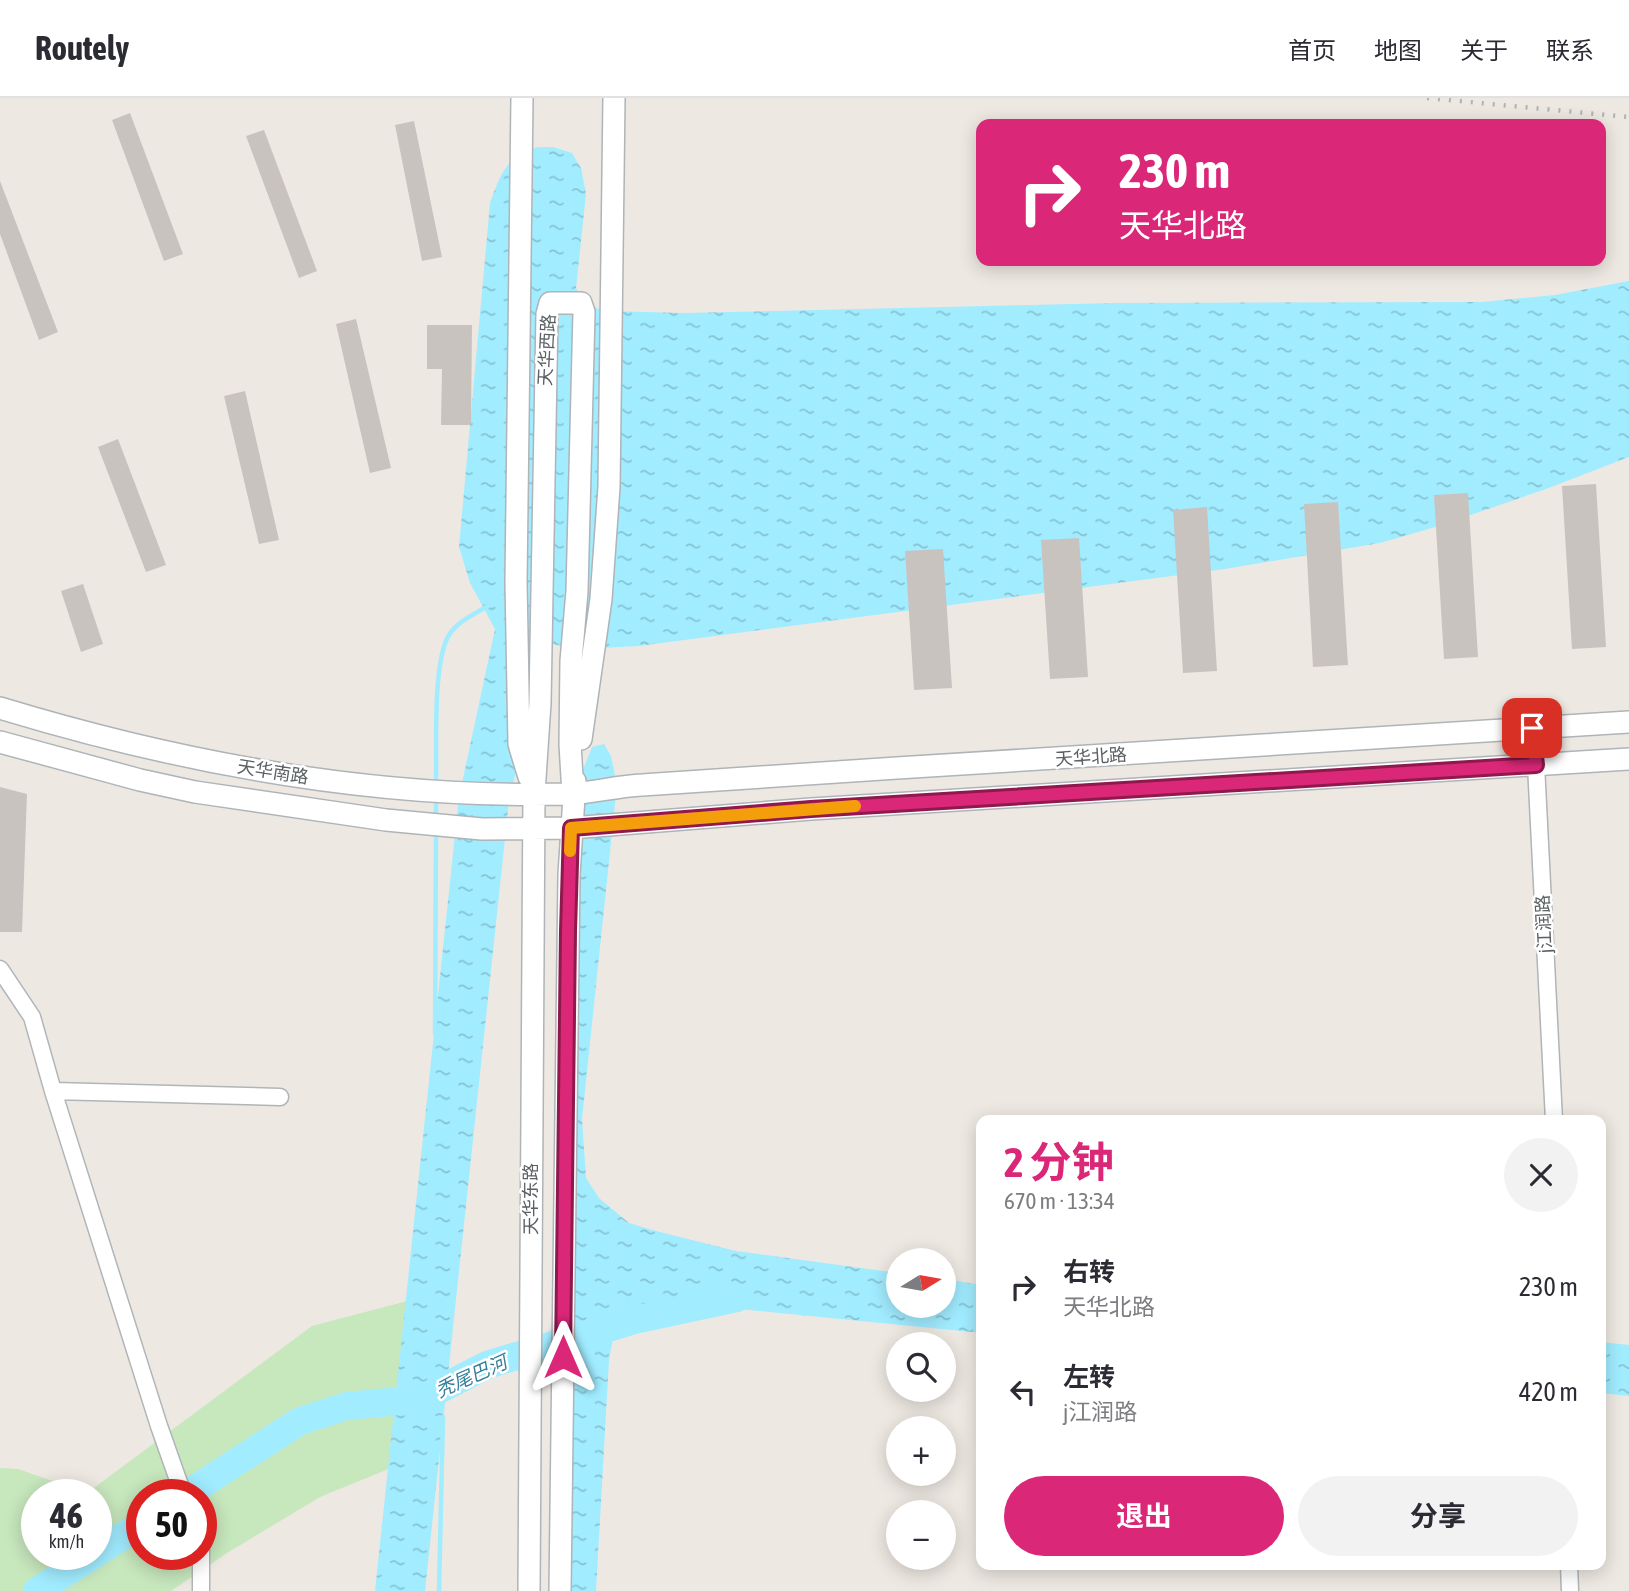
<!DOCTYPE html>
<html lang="zh">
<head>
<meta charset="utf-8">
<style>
	body { margin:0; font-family:"Asap Condensed","Noto Sans SC",sans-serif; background:#f2f2f3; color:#2b2b33; height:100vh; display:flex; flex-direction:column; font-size:26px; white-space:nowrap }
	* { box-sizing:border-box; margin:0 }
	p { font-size:23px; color:#7c7c81 }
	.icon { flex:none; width:38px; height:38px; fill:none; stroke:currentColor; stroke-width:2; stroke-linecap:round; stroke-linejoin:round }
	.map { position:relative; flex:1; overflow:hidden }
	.sheet { position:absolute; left:976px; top:1017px; width:630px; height:455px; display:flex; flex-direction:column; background:#fff; border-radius:14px; box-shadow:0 4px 18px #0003 }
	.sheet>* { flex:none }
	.banner { position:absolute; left:976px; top:21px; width:630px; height:147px; border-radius:14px; box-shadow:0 4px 18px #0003; background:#db2777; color:#fff; overflow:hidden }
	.needle { width:46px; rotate:79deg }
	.tools { position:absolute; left:886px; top:1150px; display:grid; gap:14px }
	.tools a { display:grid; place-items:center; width:70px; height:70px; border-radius:50%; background:#fff; box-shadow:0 4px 18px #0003; font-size:35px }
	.speed { position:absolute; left:21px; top:1381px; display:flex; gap:14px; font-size:35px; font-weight:700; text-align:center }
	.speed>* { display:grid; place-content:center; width:91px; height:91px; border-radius:50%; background:#fff; box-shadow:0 4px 18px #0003; line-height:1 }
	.speed small { font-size:18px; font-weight:400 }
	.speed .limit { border:10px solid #d22; background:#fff; color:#111 }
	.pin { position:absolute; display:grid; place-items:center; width:60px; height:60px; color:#fff; margin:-30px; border-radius:14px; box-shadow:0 4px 10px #0006 }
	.me { position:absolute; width:77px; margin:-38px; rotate:0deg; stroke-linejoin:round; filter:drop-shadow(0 0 5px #0008) }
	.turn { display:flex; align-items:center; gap:24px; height:147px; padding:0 28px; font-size:32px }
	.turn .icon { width:91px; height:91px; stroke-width:2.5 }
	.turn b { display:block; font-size:49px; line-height:60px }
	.round { display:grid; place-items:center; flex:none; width:74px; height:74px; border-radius:37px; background:#f2f2f3 }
	.headline { display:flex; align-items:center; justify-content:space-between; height:119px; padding:0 28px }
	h1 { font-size:42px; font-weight:700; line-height:52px; color:#db2777 }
	.primary-button { display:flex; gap:14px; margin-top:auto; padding:14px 28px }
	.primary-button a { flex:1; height:80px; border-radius:42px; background:#db2777; color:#fff; font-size:28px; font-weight:700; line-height:80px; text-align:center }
	.primary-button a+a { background:#f2f2f3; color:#2b2b33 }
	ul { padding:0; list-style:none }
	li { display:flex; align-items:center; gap:21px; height:105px; padding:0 28px }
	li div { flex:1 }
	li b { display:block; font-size:26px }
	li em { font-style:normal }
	header { display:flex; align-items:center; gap:42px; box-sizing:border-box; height:98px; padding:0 35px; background:#fff; border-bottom:2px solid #e1e1e2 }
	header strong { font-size:33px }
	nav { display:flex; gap:38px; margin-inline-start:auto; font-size:24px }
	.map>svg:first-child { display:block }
	.park { fill:#c7e7bd; fill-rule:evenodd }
	.water { fill:url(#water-ripples) }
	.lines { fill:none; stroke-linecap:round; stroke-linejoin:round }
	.stream { stroke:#a1ecff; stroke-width:4.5 }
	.river { stroke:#a1ecff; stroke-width:28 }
	.building { fill:#c9c3bf }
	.minor-casing { stroke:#b0b5b8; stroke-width:19 }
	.secondary-casing { stroke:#aeb4b8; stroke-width:24 }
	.minor { stroke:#fff; stroke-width:16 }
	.secondary { stroke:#fff; stroke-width:21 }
	.rail { stroke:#b1b2b3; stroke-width:4.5; stroke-dasharray:2 9; stroke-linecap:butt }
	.route-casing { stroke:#8e194d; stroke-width:18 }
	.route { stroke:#db2777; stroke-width:12 }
	.slow { stroke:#f59e0b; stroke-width:12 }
	.labels { text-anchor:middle; stroke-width:5; stroke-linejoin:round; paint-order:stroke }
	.street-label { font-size:18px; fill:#5a6063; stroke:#fff }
	.water-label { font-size:19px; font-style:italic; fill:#337e9a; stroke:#fff }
</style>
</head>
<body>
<header>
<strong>Routely</strong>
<nav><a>首页</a><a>地图</a><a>关于</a><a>联系</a></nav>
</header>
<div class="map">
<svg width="1629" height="1493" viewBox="0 0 1629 1493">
	<defs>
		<pattern id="water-ripples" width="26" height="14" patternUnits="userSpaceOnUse" patternTransform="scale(1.75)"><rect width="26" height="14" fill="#a1ecff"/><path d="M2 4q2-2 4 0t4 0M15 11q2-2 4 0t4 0" fill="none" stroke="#86c3d2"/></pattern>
	</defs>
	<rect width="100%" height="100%" fill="#eee8e2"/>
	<path class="park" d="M415 1201 418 1359 320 1399 227 1455 171 1493H0V1370L18 1371 87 1395 312 1228ZM37 1396H96V1456H37ZM142 1396H201V1456H142Z"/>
	<path class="water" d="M538 49H553L572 55 581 70 586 96 576 190 584 205 604 213 685 215 1118 205 1482 204 1555 197 1629 183V359L1546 391 1439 428 1380 445 1225 471 639 548 579 551 546 545 509 703 425 1493H375L459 699 495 531 470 485 459 449 490 105C500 77 507 57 538 49Z
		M604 646 611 658 617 687 582 1021 586 1080 599 1100 629 1125 652 1132 736 1153 898 1175V1208H943V1181L982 1187V1235L689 1206C668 1206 627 1204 617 1228 613 1238 611 1251 609 1262L596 1493H555L564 1330 554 1017 581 677 592 649Z
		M1601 1244 1629 1247V1298L1601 1295Z"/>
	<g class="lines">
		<path class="stream" d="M436 688C437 652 432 565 449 537 457 524 474 516 488 508
			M436 719V700
			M435 936 436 731
			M439 1493 443 1319"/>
		<path class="river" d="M187 1396 300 1323 347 1308 421 1301 487 1267 634 1222 737 1200
			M96 1455 142 1426
			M37 1493 95 1456"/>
	</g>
	<path class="building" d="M130 15 183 156 164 163 112 22Z
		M414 23 442 159 422 163 395 27Z
		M264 32 317 173 299 180 246 38Z
		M0 83 58 234 39 242 0 136Z
		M356 221 391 370 370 375 336 226Z
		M427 227H472L471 327H441L442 271H427Z
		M245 293 279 442 259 446 224 298Z
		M118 341 166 467 146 474 98 349Z
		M1596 386 1606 549 1572 551 1562 388Z
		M1468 395 1478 559 1444 561 1434 397Z
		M1338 404 1348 567 1313 569 1304 406Z
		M1207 409 1217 573 1183 575 1173 412Z
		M1079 440 1088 579 1050 581 1041 442Z
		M943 451 952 590 914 592 905 453Z
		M83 486 103 546 81 554 61 493Z
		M0 689 27 696 22 834H0Z"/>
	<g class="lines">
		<defs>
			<path id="minor" d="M1532 630 1536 667 1554 1022
				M0 871 32 919 53 993 159 1328 183 1396
				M53 993 280 999
				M1569 1466 1570 1493
				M201 1493V1448"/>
			<path id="secondary" d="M522 0 516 484 519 646 529 679
				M0 610C181 665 378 701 568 696 593 695 617 688 642 687 727 681 812 675 897 670 1141 656 1385 638 1629 624
				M581 641 601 501 609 389 614 0
				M0 644 140 682 195 694 386 722 482 731 571 730 811 711 1629 661
				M529 1493 534 695 540 605 547 216 550 205H581L584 214 577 493 571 563 570 646 573 696
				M560 1493 569 777 575 683"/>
		</defs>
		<use href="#minor" class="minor-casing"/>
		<use href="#secondary" class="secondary-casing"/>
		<use href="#minor" class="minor"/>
		<use href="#secondary" class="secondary"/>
		<path class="rail" d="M1427 0 1629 19"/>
	</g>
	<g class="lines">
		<defs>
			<path id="route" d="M563 1259 568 833 571 730 811 711 1536 667 1532 630"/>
		</defs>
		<use href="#route" class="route-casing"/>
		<use href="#route" class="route"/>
		<path class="slow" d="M570 753 571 730 855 708"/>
	</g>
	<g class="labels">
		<g class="street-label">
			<text transform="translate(547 252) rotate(-87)" y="6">天华西路</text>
			<text transform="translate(1091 659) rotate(-4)" y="6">天华北路</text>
			<text transform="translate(273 674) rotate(9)" y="6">天华南路</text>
			<text transform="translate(1544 826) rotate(-93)" y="6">j江润路</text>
			<text transform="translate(531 1101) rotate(-90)" y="6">天华东路</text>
		</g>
		<g class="water-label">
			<text transform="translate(471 1278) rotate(-24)" y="7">秃尾巴河</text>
		</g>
	</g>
</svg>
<div class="tools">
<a><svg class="needle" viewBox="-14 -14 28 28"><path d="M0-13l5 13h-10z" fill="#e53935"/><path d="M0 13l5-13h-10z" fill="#7c7c81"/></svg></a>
<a><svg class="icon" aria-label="search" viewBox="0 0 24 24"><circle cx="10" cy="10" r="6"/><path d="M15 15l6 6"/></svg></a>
<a>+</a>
<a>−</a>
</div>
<div class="speed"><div>46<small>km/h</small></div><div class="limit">50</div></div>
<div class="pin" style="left:1532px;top:630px;background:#d93025"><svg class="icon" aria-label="arrive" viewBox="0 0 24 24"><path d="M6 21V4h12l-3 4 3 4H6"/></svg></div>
<svg class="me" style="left:563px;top:1259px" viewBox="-20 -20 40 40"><path d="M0-17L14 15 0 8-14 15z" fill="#db2777" stroke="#fff" stroke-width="4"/></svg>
<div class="banner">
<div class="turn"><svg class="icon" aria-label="right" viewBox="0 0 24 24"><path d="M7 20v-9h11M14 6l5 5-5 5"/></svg><div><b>230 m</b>天华北路</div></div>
</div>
<section class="sheet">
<div class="headline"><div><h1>2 分钟</h1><p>670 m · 13:34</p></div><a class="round"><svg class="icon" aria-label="close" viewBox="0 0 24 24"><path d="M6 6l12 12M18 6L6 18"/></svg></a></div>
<ul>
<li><svg class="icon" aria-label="right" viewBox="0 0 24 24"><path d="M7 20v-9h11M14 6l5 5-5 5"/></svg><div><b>右转</b><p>天华北路</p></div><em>230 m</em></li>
<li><svg class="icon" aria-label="left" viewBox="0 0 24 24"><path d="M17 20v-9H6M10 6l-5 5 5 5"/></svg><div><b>左转</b><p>j江润路</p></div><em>420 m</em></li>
</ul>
<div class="primary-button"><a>退出</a><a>分享</a></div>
</section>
</div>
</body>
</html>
